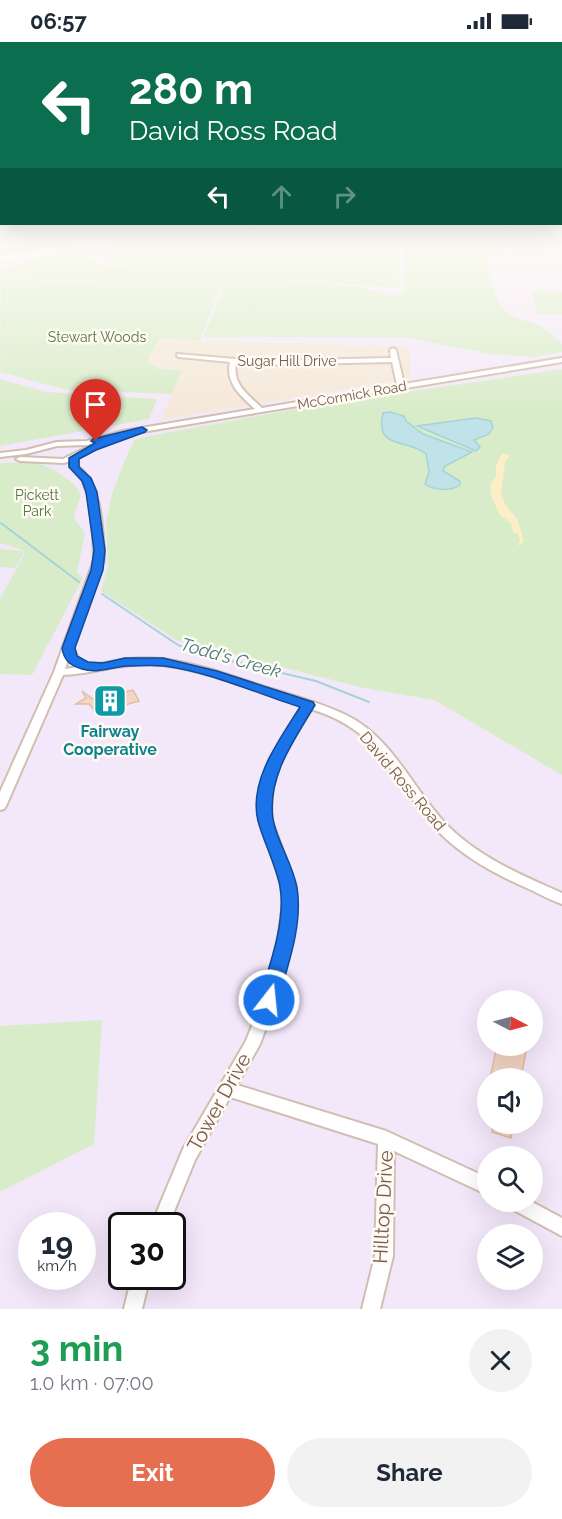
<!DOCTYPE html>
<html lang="en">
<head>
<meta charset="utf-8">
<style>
	body { margin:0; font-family:Raleway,sans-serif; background:#f2f2f3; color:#1f2937; height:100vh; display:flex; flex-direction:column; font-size:22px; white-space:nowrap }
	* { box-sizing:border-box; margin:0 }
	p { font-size:20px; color:#747a83 }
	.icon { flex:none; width:33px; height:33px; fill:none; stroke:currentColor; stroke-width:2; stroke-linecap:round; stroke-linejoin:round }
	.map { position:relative; height:1267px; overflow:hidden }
	.panel { display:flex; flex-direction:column; background:#fff; flex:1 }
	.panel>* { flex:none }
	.guide { position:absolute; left:0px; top:0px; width:562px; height:183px; box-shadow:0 6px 24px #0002; background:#0b6e4f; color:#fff; overflow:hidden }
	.needle { width:39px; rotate:96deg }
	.controls { position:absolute; left:477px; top:948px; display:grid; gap:12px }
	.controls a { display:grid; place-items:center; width:66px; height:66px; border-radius:50%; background:#fff; box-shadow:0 6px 24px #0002; font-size:30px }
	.speed { position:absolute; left:18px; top:1170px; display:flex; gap:12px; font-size:30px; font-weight:700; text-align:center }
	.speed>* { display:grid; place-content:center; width:78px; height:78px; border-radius:50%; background:#fff; box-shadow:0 6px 24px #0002; line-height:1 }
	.speed small { font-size:15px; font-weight:400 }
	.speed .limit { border:3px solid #111; border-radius:9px; background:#fff; color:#111 }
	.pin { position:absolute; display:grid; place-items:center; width:51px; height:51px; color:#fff; margin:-62px -26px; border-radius:50% 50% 50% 0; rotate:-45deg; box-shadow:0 0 6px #0007 }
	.pin .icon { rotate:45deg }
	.me { position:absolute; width:66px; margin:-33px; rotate:16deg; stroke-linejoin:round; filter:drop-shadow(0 0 4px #0008) }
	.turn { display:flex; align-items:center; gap:21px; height:126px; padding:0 30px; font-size:27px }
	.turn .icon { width:78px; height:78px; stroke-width:2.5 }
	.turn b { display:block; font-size:42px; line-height:51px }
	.lanes { display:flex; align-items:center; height:57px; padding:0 30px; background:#0003; justify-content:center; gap:30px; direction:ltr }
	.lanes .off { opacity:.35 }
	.round { display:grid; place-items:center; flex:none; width:63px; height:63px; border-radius:32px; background:#f2f2f3 }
	.headline { display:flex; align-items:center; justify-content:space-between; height:102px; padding:0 30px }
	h1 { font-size:36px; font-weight:700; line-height:45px; color:#1e9e55 }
	.cta { display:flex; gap:12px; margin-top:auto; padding:12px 30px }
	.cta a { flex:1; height:69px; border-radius:36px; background:#e76f51; color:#fff; font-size:24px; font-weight:700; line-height:69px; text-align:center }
	.cta a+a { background:#f2f2f3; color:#1f2937 }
	.status { display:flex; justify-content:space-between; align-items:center; height:42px; padding:0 30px; background:#fff; direction:ltr }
	.status svg { height:16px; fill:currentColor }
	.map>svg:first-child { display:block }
	.residential { fill:#f5e8da }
	.education { fill:#f3e8fa; fill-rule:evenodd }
	.green { fill:#d8ecc9 }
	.sand { fill:#fcefc7 }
	.water { fill:#bfe3e8; stroke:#a5d3da; stroke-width:1.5 }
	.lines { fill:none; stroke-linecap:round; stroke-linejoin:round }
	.stream { stroke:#a5d3da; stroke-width:2 }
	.building { fill:#f3d5c3; stroke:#e6bba3; stroke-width:1.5 }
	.minor-casing { stroke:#d1beb0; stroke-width:4 }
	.major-casing { stroke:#dad1cd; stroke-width:2 }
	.minor { fill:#fff; fill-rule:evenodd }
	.major { fill:#fbd9a5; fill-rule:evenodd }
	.route { fill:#1a73e8; stroke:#114b97; stroke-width:1.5 }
	.labels { text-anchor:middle; stroke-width:5; stroke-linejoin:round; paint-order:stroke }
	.far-park-label { font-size:14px; fill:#537a41; stroke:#fffaf3 }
	.far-street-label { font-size:14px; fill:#7a5c4d; stroke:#fffaf3 }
	.culture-label { font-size:16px; font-weight:bold; fill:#0d838f; stroke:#fffaf3 }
	.street-label { font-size:16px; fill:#7a5c4d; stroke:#fffaf3 }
	.water-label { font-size:18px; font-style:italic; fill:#437c86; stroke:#fffaf3 }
	.near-street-label { font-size:20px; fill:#7a5c4d; stroke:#fffaf3 }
</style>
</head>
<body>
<div class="status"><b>06:57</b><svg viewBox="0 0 49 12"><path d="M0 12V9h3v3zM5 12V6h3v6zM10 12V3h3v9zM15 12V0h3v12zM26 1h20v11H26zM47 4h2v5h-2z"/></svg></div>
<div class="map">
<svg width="562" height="1267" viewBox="0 0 562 1267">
	<rect width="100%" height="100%" fill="#fdf6ec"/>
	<path class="residential" d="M159 297 411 304 410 337 161 378 182 328 160 327 147 319Z"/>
	<path class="education" d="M155 195H562V1267H0V218ZM159 297 410 304V337L161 378 182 328 160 327 147 320ZM488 958H532V1004H488ZM488 1036H532V1082H488ZM488 1114H532V1160H488ZM32 1184H82V1234H32ZM122 1184H172V1234H122ZM488 1192H532V1238H488Z"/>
	<path class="green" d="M185 195H400L399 243 396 245 269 237 361 245 391 254 403 252 405 195H484C485 216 491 260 510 272 518 278 528 279 536 282 546 286 554 295 562 302V310L535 315 490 312 405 295H206L204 293 223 248 220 246 200 298 159 297 147 319 160 327 182 328 172 352 67 348 0 330 1 237 196 245 3 236 0 235V228L51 213 66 212H78L105 223 158 226 107 222 117 203Z
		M532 249 562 250V273L537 272Z
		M562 327V733L434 658 364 646 176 598 101 549 108 524 106 479 113 449 127 413 134 399 139 396 306 365Z
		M0 337 47 350 157 357 149 377 0 404Z
		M34 420C47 423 78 439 80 453 81 460 74 468 74 476L85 491 77 531 83 536 32 633 0 632V557L26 509 0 501V421Z
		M0 507 25 509 15 526 0 525Z
		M102 978 94 1102 0 1150V984Z"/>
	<path class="sand" d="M502 411 510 413 505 420 501 452 506 464 517 477 524 498 521 503H518L520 499 518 492 513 490 511 481 500 473 491 454 490 443 496 435V423Z"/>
	<path class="water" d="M390 370 404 374 406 379 423 392 472 410 445 424 443 429 460 439V443C451 449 434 449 425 442L429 430 426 412C409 396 374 409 383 371Z
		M476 376 491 379 493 385 489 392 474 398 480 405 476 409 417 384Z"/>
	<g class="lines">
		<path class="stream" d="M1 481 79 540
			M102 552 178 603 214 615 316 639 369 660"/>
	</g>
	<path class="building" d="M133 648 139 659 97 671 89 662H76L86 656 82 649 93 657Z
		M497 1004H527L521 1036H490Z
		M493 1082H517L515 1091 512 1090 511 1096 492 1090Z"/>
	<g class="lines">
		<defs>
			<path id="minor" d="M393 306 396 308 404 342 562 316V320L124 393 87 403 57 404 26 412 0 415V411L26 408 57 400 87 399 123 389 255 367C241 354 225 341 230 320L179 315 177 314V312L258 319 391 316 390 308ZM392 320 397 343 262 366C248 353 232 342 236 321L258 323Z
				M96 401 103 403 78 416V424C102 445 102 481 104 511V518L73 605 79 618C94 626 111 619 127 617 139 616 151 616 163 617 200 622 234 635 268 646 294 654 321 661 346 673 392 695 412 746 446 782 478 815 521 833 562 851V862C550 858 540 852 529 847 495 832 463 815 437 788 408 757 390 715 356 689 343 679 327 672 311 667L281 718 272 748 271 777 296 844 297 859 292 900 276 958 260 1002 237 1043 386 1089 488 1136V1153L394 1109 393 1214 380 1267H362L375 1214 378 1102 230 1055 195 1118 168 1184H151L183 1107 246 999 262 958 278 900 283 859 282 844 259 777 260 748 269 718 302 664C253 649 202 625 150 622 121 621 92 632 63 633L6 764 4 767 0 768V750L54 630 94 518 93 490 88 454 82 437 70 425V419L64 421 20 419 16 417 20 415 63 417ZM68 618 79 625 65 627Z
				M508 1160H532L562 1176V1194L510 1166Z
				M132 1234H150L142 1267H124Z"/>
			<path id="major" d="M89 195H105L0 213V209Z"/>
		</defs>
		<use href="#minor" class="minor-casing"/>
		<use href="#major" class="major-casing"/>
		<use href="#minor" class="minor"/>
		<use href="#major" class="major"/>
	</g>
	<linearGradient id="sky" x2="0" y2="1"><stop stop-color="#97c7e8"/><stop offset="0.52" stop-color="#fefbf6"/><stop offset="1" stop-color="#fefbf6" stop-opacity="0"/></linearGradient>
	<rect width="562" height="372" fill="url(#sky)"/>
	<path class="route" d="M142 385 147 388 145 390 96 408 79 417V425L91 436 97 450 105 508 103 528 75 606 77 614 88 620 103 621 125 616H163L217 629 313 660 315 663C295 697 267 734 273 777 277 800 293 822 297 846 303 882 288 923 278 958L275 964 269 966 262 964 259 958C269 925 286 880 280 845 276 823 264 801 258 779 248 739 280 697 300 665 256 651 210 630 164 624 152 623 139 624 127 624 112 625 97 632 82 627 69 623 64 618 62 606L91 528 94 508 86 450 82 439 69 425V416L95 401 91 399 93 397Z"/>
	<defs>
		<symbol id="building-square" viewBox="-11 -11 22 22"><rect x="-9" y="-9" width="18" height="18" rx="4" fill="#0f9aa8" stroke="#fffaf3"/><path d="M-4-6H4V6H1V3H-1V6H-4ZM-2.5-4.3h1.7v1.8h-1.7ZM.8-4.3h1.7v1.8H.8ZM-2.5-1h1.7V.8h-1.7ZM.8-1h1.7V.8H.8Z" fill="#fff"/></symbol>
	</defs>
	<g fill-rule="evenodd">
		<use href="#building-square" x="91" y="640" width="38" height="38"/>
	</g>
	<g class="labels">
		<g class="far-park-label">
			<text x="97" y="300">Stewart Woods</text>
			<text x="37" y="458">Pickett<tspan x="37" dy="16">Park</tspan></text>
		</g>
		<g class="far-street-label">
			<text x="287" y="324">Sugar Hill Drive</text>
			<text transform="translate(352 353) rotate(-10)" y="5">McCormick Road</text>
		</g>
		<g class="culture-label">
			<text x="110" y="695">Fairway<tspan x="110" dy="18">Cooperative</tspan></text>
		</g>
		<g class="street-label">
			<text transform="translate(403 739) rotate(50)" y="6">David Ross Road</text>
		</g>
		<g class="water-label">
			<text transform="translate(231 616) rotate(16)" y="6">Todd's Creek</text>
		</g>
		<g class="near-street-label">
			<text transform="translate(219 1060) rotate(-61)" y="7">Tower Drive</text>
			<text transform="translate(383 1165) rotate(-87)" y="7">Hilltop Drive</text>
		</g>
	</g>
</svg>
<div class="controls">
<a><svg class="needle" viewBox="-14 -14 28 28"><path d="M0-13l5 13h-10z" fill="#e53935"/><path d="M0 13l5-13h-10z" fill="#747a83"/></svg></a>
<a><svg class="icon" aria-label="sound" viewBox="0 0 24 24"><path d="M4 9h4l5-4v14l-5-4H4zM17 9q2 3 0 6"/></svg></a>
<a><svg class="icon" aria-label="search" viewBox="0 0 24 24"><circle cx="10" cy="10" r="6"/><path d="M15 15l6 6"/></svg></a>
<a><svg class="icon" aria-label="layers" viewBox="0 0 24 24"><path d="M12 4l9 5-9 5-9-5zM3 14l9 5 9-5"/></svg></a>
</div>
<div class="speed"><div>19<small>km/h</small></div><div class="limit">30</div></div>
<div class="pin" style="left:96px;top:399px;background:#d93025"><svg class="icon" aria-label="arrive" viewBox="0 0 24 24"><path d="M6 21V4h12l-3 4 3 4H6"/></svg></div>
<svg class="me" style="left:269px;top:958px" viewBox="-20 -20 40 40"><circle r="17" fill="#1a73e8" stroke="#fff" stroke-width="3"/><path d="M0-11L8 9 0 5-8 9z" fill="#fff"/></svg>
<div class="guide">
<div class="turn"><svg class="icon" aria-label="left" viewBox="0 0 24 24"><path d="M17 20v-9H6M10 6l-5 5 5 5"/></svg><div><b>280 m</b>David Ross Road</div></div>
<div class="lanes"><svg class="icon" aria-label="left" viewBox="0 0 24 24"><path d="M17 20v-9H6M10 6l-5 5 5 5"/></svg><svg class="icon off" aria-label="ahead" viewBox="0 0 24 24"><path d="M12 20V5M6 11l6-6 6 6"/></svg><svg class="icon off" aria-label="right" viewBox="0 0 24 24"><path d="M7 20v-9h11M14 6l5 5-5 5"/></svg></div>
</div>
</div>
<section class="panel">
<div class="headline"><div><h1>3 min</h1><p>1.0 km · 07:00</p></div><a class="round"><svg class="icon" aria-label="close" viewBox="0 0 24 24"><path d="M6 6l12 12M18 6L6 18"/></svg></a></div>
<div class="cta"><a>Exit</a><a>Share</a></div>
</section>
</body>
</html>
